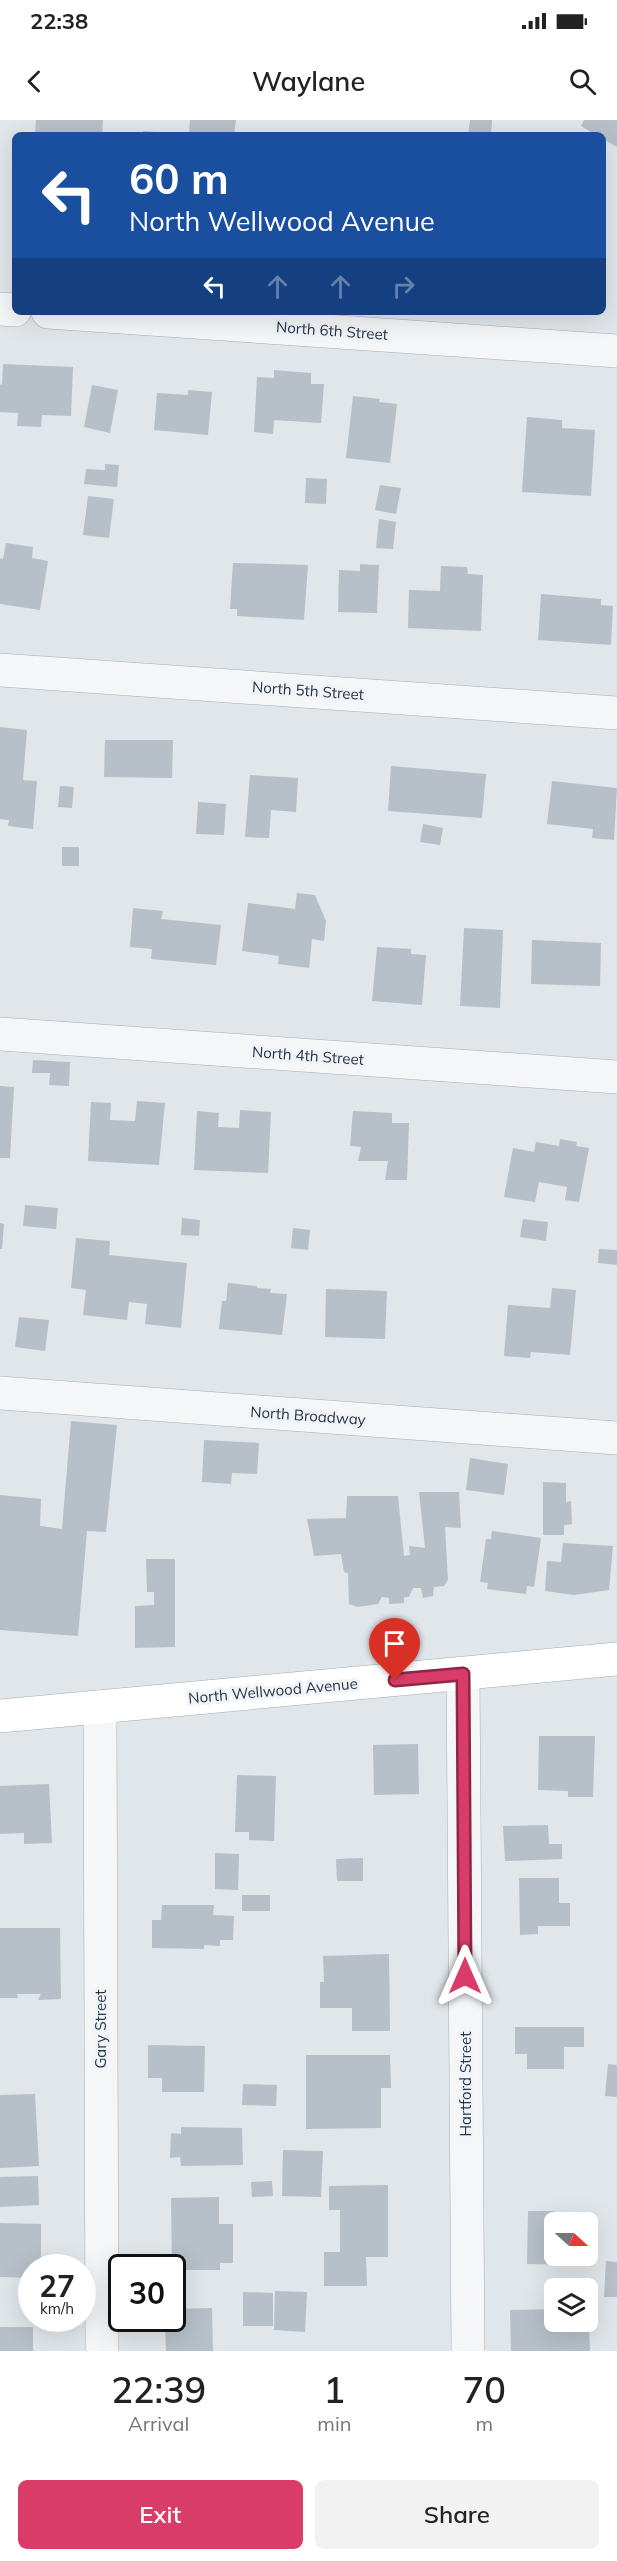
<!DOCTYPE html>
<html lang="en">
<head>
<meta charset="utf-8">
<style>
	body { margin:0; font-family:Mulish,sans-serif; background:#f2f2f2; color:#222; height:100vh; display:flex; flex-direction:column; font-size:22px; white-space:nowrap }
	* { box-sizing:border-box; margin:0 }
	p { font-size:20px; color:#767676 }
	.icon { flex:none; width:33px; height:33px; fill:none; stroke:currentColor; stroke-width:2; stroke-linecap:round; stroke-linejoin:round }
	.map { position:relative; height:2231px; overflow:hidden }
	.side { display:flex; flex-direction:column; background:#fff; flex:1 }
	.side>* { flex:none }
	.guide { position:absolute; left:12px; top:12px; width:594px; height:183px; border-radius:9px; box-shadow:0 6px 24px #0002; background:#1a4fa0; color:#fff; overflow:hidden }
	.needle { width:39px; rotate:111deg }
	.tools { position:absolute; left:544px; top:2092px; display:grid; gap:12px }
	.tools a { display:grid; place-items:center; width:54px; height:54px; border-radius:9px; background:#fff; box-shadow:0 6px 24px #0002; font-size:30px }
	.speed { position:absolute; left:18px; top:2134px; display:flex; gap:12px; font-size:30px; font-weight:700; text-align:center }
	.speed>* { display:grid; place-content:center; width:78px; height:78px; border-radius:50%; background:#fff; box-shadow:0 6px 24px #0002; line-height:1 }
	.speed small { font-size:15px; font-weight:400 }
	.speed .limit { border:3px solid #111; border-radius:9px; background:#fff; color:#111 }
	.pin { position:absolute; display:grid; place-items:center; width:51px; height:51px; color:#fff; margin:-62px -26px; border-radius:50% 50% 50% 0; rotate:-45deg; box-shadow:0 0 6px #0007 }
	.pin .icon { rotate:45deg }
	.me { position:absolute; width:66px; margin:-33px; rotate:0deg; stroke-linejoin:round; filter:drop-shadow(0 0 4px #0008) }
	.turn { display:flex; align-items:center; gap:21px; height:126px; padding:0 18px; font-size:27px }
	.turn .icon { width:78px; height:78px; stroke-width:2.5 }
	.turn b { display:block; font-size:42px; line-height:51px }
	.lanes { display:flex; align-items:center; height:57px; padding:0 18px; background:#0003; justify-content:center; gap:30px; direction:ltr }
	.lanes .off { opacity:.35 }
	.eta { display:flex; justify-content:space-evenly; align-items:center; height:102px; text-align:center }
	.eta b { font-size:36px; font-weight:600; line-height:42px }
	.action { display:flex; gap:12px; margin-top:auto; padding:12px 18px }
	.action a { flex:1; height:69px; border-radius:9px; background:#d93c68; color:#fff; font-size:24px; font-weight:600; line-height:69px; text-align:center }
	.action a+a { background:#f2f2f2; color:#222 }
	.status { display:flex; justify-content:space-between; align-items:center; height:42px; padding:0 30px; background:#fff; direction:ltr }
	.status svg { height:16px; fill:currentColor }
	header { display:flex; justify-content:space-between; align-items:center; height:78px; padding:0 18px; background:#fff; font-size:27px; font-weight:600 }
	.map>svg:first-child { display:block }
	.building { fill:#b7bfc8 }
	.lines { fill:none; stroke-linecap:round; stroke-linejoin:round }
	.minor-casing { stroke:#a5adb5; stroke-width:34 }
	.major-casing { stroke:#9facb7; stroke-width:34 }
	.minor { stroke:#f4f6f8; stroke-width:33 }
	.major { stroke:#fff; stroke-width:33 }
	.route-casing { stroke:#8d2744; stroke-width:15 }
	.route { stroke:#d93c68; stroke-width:10 }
	.labels { text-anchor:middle; stroke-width:6; stroke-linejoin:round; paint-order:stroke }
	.street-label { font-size:15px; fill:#273543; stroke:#f0f4f8 }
</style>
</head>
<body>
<div class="status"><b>22:38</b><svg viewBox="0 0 49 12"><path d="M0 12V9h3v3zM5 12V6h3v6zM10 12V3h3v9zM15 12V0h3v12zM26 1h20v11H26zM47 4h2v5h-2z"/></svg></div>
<header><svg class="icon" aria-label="back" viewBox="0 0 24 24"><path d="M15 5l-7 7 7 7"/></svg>Waylane<svg class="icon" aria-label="search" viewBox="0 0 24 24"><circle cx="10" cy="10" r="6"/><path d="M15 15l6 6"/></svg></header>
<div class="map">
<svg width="617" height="2231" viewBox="0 0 617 2231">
	<rect width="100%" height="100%" fill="#e0e6ea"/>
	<path class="building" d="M36 0H103L102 15H35Z
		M190 0H236L234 15H189Z
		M470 0H492L491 15H468Z
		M584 0H617V27L603 19V15H596L581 6Z
		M143 11 167 13V15H143Z
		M3 244 73 247 71 296 42 295 41 307 17 306 18 293 0 292V264L2 265Z
		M274 250 311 253V264H324L321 303 274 300 273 314 254 312 257 257 274 258Z
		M92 265 118 270 110 313 84 307Z
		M188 270 212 272 208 315 154 310 157 273 188 275Z
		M353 276 380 279 379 282 397 284 390 343 346 338Z
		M527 297 562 300V308L595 310 591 376 522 372Z
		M105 344 119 345 117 367 84 364 86 349 105 350Z
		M306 358 327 359 326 384 305 383Z
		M380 365 401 368 396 394 375 390Z
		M88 376 114 379 109 418 83 415Z
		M379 399 396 402 393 429 376 428Z
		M6 423 33 427 32 438 48 441 40 490 0 484V438L3 439Z
		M233 443 308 445 304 500 237 496V489H230Z
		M360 444 379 445 377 493 338 492 339 450 360 451Z
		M441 446 467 447 468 454 483 455 481 511 408 508 409 470 440 471Z
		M541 474 601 479V485L613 486 611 525 538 520Z
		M0 607 27 610 23 660 37 661 33 709 8 706 9 700 0 699Z
		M105 620H173L172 658 104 657Z
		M391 646 486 654 482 698 388 691Z
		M250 655 298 658 296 692 271 690 269 718 245 717Z
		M552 661 617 668 614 720 592 718 593 709 547 704Z
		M60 666 74 667 72 688 58 687Z
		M198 682 226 684 224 715 196 714Z
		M423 704 443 708 440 725 420 722Z
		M62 727H79V746H62Z
		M297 773 315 775 326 801 324 821 312 819 309 848 278 844 279 836 242 831 248 783 295 789Z
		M133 788 163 791 161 799 221 805 216 845 151 839 152 829 130 827Z
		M464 808 503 810 500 888 460 886Z
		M532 820 601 823 600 866 531 864Z
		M377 827 411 829V834L426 835 422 885 372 881Z
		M33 940 70 942 69 966 49 965 50 953H32Z
		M0 966 14 967 10 1038H0Z
		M137 981 165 983 159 1045 88 1041 91 982 111 983 110 1000 135 1001Z
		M240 990 271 992 268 1053 194 1050 197 991 219 993 218 1007 239 1008Z
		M353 991 392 993V1003H409L407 1060H385L388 1041H358L361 1027 350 1026Z
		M560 1019 577 1022 576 1026 589 1028 579 1082 565 1080 567 1067 539 1062 535 1082 504 1077 513 1028 534 1032 536 1022 559 1026Z
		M25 1085 58 1088 56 1109 23 1106Z
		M182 1098 200 1100 199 1116 181 1115Z
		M523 1099 548 1102 546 1121 520 1117Z
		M0 1103 4 1104 2 1129H0Z
		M293 1108 310 1110 308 1130 291 1128Z
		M76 1118 110 1121 109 1135 187 1143 181 1208 145 1204 147 1184 129 1182 127 1200 83 1195 86 1170 71 1168Z
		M599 1129 617 1130V1145L598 1143Z
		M228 1163 257 1166V1168L271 1169 270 1173 287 1174 282 1215 219 1209 222 1181H226Z
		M552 1168 576 1170 570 1235 531 1232 530 1238 504 1236 508 1185 550 1188Z
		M326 1169 387 1171 385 1219 325 1217Z
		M19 1197 49 1200 45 1231 15 1227Z
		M71 1301 117 1305 106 1412 87 1411 78 1516 0 1510V1375L41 1379 40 1406 62 1409Z
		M204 1320 259 1323 257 1354 232 1353 231 1364 202 1362Z
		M470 1338 508 1344 504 1375 466 1370Z
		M543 1362 566 1363V1382L571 1381 572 1404 564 1405V1415H543Z
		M419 1372H459L461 1408 445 1407 448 1460 444 1466 434 1467 433 1476 423 1478 421 1468H413L409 1477H404V1483L389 1484V1478L382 1477 378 1484 358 1487 349 1484 348 1453 344 1452 341 1434 314 1436 307 1399 346 1398 347 1376H398L404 1436 410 1435 409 1426 425 1428Z
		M492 1411 541 1418 534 1467 527 1466 526 1474 487 1469 488 1463 480 1462 486 1419H491Z
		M563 1423 613 1426 609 1470 574 1475 545 1471 547 1441 561 1442Z
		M146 1439H175V1527L135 1528V1486L154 1485V1472H147Z
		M539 1616H595L593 1677H568V1671L538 1670Z
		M418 1624 419 1674 374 1675 373 1625Z
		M237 1655 276 1656 274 1721 249 1720V1712H235Z
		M49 1664 52 1723 24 1724V1713L0 1714V1666Z
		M548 1705 549 1724H562V1739L505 1741 503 1706Z
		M215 1733 239 1734 238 1770 215 1769Z
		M363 1738V1761H337L336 1739Z
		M519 1758H559V1783H570V1806H538V1814L520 1815Z
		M242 1775H270V1791H242Z
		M162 1785H214L213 1795 234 1796 233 1820H220V1826L204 1825V1829L152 1828V1800H161Z
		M0 1808H60L61 1879 38 1880 41 1874H17L18 1878H0Z
		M389 1834 390 1911H352V1888H320V1862H324L323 1836Z
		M515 1907H584V1927H564V1949H527V1934H515Z
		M148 1925 205 1926 204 1972H162V1958H148Z
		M306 1935H390L391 1968H381V2008L306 2009Z
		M608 1944 617 1945V1977L605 1976Z
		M243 1964 277 1965 276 1986 242 1985Z
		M35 1974 39 2046 0 2048V1975Z
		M181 2007 242 2008 243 2045 181 2046 180 2037 170 2038 171 2013 181 2014Z
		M283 2030 323 2031 321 2077 282 2076Z
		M38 2056 39 2085 0 2087V2057Z
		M272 2061 273 2076 252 2077 251 2062Z
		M388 2065V2137H366L367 2166H324V2132H340V2090H329V2066Z
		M219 2077V2104H233V2143H220V2150H172L171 2078Z
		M528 2091H554V2100L583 2101V2103H555V2136H588L587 2145 527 2144Z
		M0 2103 41 2104V2148H32V2158L0 2157Z
		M606 2141 617 2142V2177H604Z
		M275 2171 307 2172 305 2212 274 2210Z
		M243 2172 273 2173V2206H243Z
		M212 2188 213 2231H166L165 2199H172V2189Z
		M555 2189V2202H577V2207H589L590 2231H511L510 2190Z
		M0 2207H33V2231H0Z"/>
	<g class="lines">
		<defs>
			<path id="minor" d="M0 189 15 190
				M48 192 617 231
				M0 550 617 593
				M0 914 617 957
				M0 1273 617 1318
				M463 1554 468 2231
				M100 1587 102 2231"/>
			<path id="major" d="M0 1596 617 1539"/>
		</defs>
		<use href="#minor" class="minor-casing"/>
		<use href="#major" class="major-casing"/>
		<use href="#minor" class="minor"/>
		<use href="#major" class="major"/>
	</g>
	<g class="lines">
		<defs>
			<path id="route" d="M395 1560 463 1554 465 1856"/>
		</defs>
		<use href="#route" class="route-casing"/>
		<use href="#route" class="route"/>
	</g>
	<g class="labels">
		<g class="street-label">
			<text transform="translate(332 211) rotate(4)" y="5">North 6th Street</text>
			<text transform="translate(308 571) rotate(4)" y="5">North 5th Street</text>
			<text transform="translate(308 936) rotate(4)" y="5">North 4th Street</text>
			<text transform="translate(308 1296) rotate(4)" y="5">North Broadway</text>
			<text transform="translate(273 1571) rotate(-5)" y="5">North Wellwood Avenue</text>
			<text transform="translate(101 1909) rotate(-90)" y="5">Gary Street</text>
			<text transform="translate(466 1964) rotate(-90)" y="5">Hartford Street</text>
		</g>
	</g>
</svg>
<div class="tools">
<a><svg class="needle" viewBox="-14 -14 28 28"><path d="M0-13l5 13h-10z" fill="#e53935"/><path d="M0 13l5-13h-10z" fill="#767676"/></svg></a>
<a><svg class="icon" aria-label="layers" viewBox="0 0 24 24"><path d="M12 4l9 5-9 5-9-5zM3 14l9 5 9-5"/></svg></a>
</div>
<div class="speed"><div>27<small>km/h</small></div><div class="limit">30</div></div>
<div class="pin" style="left:395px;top:1560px;background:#d93025"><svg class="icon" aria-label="arrive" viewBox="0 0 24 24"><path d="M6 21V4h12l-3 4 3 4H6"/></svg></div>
<svg class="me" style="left:465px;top:1856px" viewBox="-20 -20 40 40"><path d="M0-17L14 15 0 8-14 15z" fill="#d93c68" stroke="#fff" stroke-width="4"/></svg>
<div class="guide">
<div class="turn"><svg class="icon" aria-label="left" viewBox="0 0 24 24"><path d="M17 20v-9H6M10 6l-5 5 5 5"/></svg><div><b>60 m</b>North Wellwood Avenue</div></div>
<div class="lanes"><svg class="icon" aria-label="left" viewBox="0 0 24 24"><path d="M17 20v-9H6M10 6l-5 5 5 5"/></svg><svg class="icon off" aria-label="ahead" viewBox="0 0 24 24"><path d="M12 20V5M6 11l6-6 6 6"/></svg><svg class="icon off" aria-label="ahead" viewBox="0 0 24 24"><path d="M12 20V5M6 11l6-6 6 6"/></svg><svg class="icon off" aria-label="right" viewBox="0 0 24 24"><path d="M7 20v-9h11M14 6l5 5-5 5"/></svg></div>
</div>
</div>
<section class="side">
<div class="eta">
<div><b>22:39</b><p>Arrival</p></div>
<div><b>1</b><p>min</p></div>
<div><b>70</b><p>m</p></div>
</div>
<div class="action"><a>Exit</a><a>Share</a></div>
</section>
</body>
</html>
